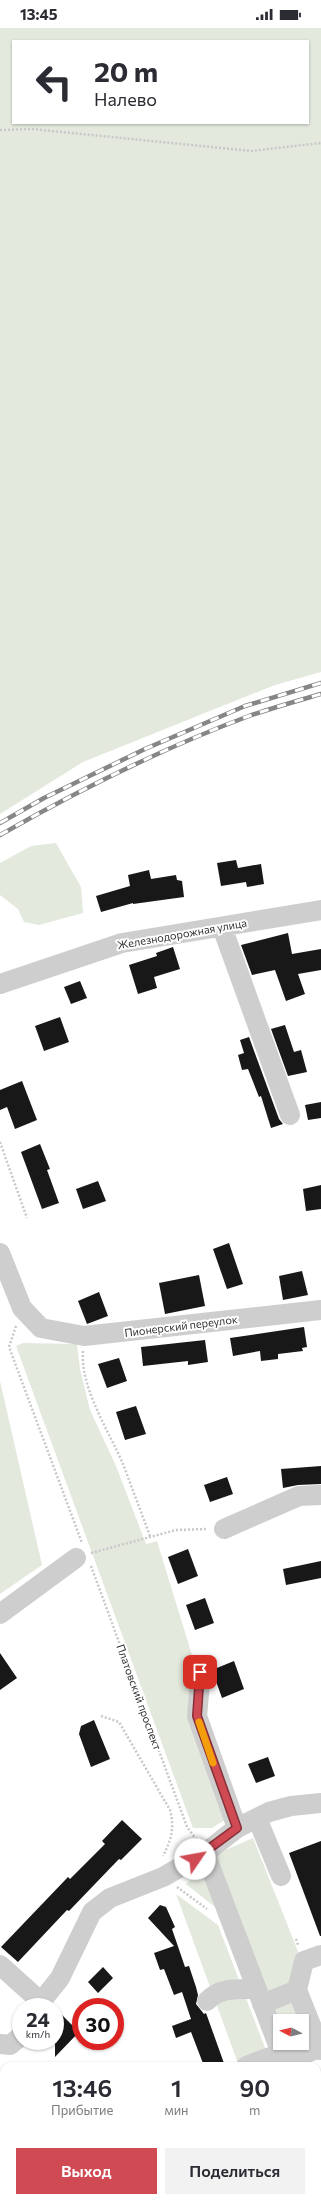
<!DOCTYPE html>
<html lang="ru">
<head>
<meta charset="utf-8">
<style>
	body { margin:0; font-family:Commissioner,sans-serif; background:#f2f2f3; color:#2b2b33; height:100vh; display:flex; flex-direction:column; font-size:15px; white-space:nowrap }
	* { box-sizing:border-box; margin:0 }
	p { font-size:13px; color:#7c7c81 }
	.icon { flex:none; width:22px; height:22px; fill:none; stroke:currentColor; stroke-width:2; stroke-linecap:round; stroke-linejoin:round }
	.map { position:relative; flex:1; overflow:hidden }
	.panel { position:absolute; left:0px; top:2034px; width:321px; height:140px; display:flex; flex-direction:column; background:#fff; border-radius:12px 12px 0 0; box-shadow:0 1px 3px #0004 }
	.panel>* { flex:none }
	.hud { position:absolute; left:12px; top:12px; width:297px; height:84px; border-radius:0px; box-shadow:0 1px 3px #0004; background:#fff; color:#2b2b33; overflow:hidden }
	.needle { width:26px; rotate:277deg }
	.tools { position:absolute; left:273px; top:1986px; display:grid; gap:8px }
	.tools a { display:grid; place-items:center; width:36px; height:36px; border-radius:0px; background:#fff; box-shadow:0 1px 3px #0004; font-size:20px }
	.speed { position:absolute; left:12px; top:1970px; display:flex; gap:8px; font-size:20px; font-weight:700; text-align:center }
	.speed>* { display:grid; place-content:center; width:52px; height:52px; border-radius:50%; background:#fff; box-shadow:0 1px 3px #0004; line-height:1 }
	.speed small { font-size:10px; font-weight:400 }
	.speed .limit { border:6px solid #d22; background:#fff; color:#111 }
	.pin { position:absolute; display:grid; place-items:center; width:34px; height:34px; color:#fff; margin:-17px; border-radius:8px; box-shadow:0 2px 6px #0006 }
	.me { position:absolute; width:44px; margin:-22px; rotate:57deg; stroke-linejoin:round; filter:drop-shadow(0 0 3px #0008) }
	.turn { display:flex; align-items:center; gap:14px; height:84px; padding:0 16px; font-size:18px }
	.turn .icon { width:52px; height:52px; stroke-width:2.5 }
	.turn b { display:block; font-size:28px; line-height:34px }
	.eta { display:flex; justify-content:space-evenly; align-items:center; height:68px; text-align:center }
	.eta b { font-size:24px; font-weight:600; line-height:28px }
	.cta { display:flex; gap:8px; margin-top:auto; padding:8px 16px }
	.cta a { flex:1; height:46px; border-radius:0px; background:#d04a54; color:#fff; font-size:16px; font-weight:600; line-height:46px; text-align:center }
	.cta a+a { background:#f2f2f3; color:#2b2b33 }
	.status { display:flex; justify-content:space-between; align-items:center; height:28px; padding:0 20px; background:#fff; direction:ltr }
	.status svg { height:11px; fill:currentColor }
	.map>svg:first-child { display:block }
	.green { fill:#e4e9de; fill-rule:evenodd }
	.building { fill:#181818 }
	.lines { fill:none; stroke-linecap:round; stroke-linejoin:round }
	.path { stroke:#c8c8c8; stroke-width:2.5; stroke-dasharray:2 2; stroke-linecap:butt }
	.minor { stroke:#cecece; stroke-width:20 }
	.rail-casing { stroke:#868686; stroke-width:4.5 }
	.rail { stroke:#fff; stroke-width:3; stroke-dasharray:9; stroke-linecap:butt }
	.route-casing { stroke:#873037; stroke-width:10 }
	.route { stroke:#d04a54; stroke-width:7 }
	.slow { stroke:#f59e0b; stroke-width:7 }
	.labels { text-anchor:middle; stroke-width:4; stroke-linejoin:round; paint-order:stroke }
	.street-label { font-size:11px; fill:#313131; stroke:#fff }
</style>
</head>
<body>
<div class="status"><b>13:45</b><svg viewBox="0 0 49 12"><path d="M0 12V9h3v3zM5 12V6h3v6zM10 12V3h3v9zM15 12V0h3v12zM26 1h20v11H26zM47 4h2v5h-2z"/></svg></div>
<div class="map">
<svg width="321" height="2174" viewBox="0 0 321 2174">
	<rect width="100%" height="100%" fill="#fff"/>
	<path class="green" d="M0 0H321V644L275 657 83 734 0 786ZM13 13H308V95H13Z
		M56 815 81 859 83 885 39 897 24 894 18 881 0 867V835L31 818Z
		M23 1315 77 1316 80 1341 90 1382 116 1438 146 1516 157 1513 196 1640 228 1790 212 1800H193L16 1318Z
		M0 1353 42 1537 0 1566Z
		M253 1810 301 1931 293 1958 263 1969 209 1829Z
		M203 1840 215 1879 186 1856Z
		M176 1866 218 1897 272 2038H239Z
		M297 1965 317 2018 286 2031 265 1978ZM280 1993H302V2015H280Z"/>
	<path class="building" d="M236 832 238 840 261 836 264 856 247 859 246 854 221 858 217 835Z
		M149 842 151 851 176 847 177 852 182 853 184 869 133 876V875L101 884 96 868 130 858 128 847Z
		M288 905 292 926 321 921V942L298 946 305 966 286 973 275 942 252 947 241 917Z
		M173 919 180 941 154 949 157 960 138 966 129 937 157 928 156 925Z
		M80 953 87 970 71 976 64 959Z
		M60 989 69 1014 44 1023 35 998Z
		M285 997 294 1024 301 1022 307 1044 288 1048 271 1001Z
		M249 1009 279 1091 283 1096 271 1100 261 1068 259 1069 248 1041 242 1042 238 1027 244 1025 240 1012Z
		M22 1053 37 1092 15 1101 7 1079 0 1082V1062Z
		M321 1074V1090L308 1092 305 1077Z
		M40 1116 50 1141 47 1142 59 1175 42 1181 21 1124Z
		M98 1153 106 1173 83 1181 76 1161Z
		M321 1157V1181L306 1183 303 1161Z
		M229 1215 243 1256 227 1261 213 1221Z
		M302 1243 308 1267 283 1272 279 1248Z
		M199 1247 205 1278 165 1286 159 1255Z
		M99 1264 108 1288 87 1296 78 1273Z
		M304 1299 307 1319 302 1320 303 1323 278 1326V1331L261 1333 260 1323 233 1328 230 1310Z
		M205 1312 208 1334 188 1337V1333L143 1338 141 1319Z
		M119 1330 127 1353 107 1360 98 1336Z
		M136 1378 146 1406 125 1412 116 1384Z
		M321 1438V1456L298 1457 283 1460 281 1441Z
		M227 1449 233 1466 210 1474 204 1457Z
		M188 1521 198 1548 178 1556 168 1529Z
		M321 1533V1550L286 1557 283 1541Z
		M205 1570 214 1595 195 1602 186 1577Z
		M0 1625 17 1650 0 1662Z
		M234 1633 244 1661 222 1670 212 1642Z
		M94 1692 110 1731 91 1739 79 1706 81 1698Z
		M268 1729 275 1748 256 1755 248 1736Z
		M122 1792 142 1811 121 1832 119 1831 69 1883 67 1882 18 1934 1 1919 68 1849 70 1851 105 1816 102 1813Z
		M321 1813V1908H320L289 1825Z
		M160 1877 166 1879 175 1899 172 1901 185 1939 189 1938 196 1959 198 1967 196 1976 204 1986 206 1985 225 2038H204L191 2004 176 2010 172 1998 191 1991 182 1964 174 1967 164 1941 160 1942 154 1925 174 1918 148 1890Z
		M103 1939 113 1950 98 1965 88 1954Z
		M62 1987 79 2004 55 2029V1994Z"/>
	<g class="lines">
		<path class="path" d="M0 102 32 101 251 123 321 115
			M0 1114 27 1190
			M16 1298 9 1319 82 1515
			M83 1323C80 1360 109 1403 123 1436 132 1460 141 1484 150 1508
			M91 1525 176 1502 207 1501
			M91 1538 187 1799 196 1811
			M101 1688 119 1694 170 1782C175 1800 171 1812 163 1828
			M177 1859 207 1881
			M296 1911 298 1917"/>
		<path class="minor" d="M222 899 290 1087
			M0 956 122 915 321 882
			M0 1225 22 1280 41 1300 84 1308 321 1282
			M224 1501 299 1468 321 1467
			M0 1586 76 1530
			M201 1644 197 1688 237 1800
			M257 1790 281 1848
			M205 1825 286 2038
			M0 1937 40 1973
			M297 1962 304 1933 321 1927
			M207 1973C220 1959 238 1961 257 1961
			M262 1976 297 1962 321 2022
			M37 1979 60 1950 92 1884 110 1870 163 1849 205 1825 237 1800 269 1784 291 1778 321 1775
			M0 2016 10 2017 21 2008
			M284 2033 320 2020
			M246 2038 281 2025
			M317 2121 321 2131
			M317 2169 321 2165"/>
		<defs>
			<path id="rail" d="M0 795 44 770 145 721 245 678 321 655
				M0 807C79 762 163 720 249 688 272 680 297 673 321 666"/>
		</defs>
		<use href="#rail" class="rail-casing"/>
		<use href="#rail" class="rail"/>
	</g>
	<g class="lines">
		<defs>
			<path id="route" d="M195 1831 237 1800 197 1688 200 1644"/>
		</defs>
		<use href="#route" class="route-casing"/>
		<use href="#route" class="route"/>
		<path class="slow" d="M199 1694 213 1735"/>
	</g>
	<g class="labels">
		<g class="street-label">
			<text transform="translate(182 906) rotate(-10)" y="4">Железнодорожная улица</text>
			<text transform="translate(181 1298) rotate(-7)" y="4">Пионерский переулок</text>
			<text transform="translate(139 1669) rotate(70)" y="4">Платовский проспект</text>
		</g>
	</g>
</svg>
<div class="tools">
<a><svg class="needle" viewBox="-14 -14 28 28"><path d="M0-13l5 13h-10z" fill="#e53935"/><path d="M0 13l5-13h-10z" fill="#7c7c81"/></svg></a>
</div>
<div class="speed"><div>24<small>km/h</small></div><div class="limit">30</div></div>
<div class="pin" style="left:200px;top:1644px;background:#d93025"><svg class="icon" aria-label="arrive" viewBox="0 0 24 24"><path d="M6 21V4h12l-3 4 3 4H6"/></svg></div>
<svg class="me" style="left:195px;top:1831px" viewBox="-20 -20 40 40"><circle r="19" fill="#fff"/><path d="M0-13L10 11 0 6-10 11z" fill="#d04a54"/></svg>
<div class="hud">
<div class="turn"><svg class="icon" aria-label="left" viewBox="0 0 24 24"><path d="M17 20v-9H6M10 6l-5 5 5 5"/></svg><div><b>20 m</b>Налево</div></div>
</div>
<section class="panel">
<div class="eta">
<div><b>13:46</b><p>Прибытие</p></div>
<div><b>1</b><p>мин</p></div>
<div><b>90</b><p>m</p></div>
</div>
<div class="cta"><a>Выход</a><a>Поделиться</a></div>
</section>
</div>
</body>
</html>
